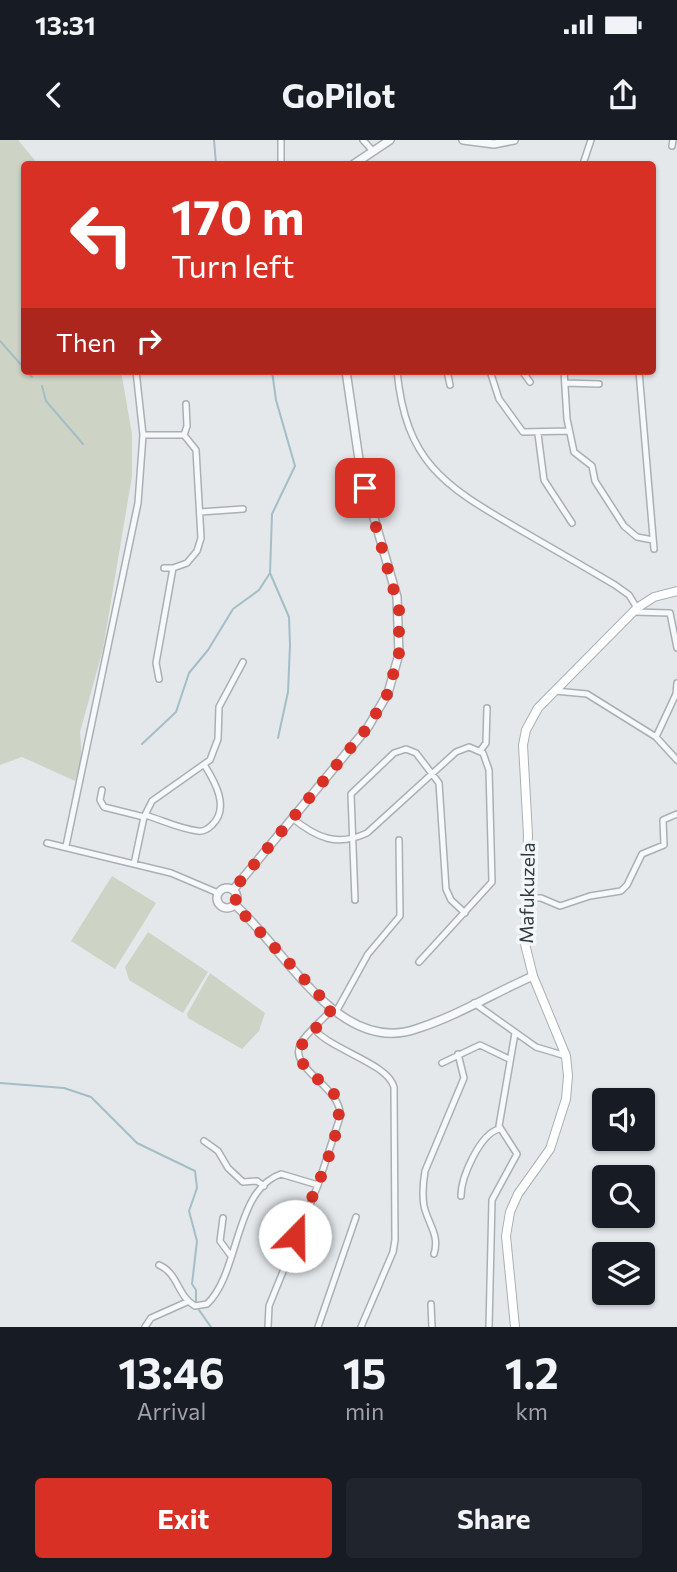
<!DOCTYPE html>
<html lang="en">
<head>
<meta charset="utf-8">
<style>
	body { margin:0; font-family:Commissioner,sans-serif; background:#20242c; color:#f1f3f6; height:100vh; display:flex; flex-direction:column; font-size:26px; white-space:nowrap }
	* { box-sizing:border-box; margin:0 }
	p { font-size:23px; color:#9ea1a6 }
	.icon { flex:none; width:38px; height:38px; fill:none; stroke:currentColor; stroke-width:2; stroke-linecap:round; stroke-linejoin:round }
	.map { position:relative; height:1187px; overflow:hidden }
	.side { display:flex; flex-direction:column; background:#171b24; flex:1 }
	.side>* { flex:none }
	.banner { position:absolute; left:21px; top:21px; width:635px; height:214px; border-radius:7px; box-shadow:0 2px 5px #0004; background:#d93025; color:#fff; overflow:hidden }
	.controls { position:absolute; left:592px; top:948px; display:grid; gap:14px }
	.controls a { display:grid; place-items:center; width:63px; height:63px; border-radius:7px; background:#171b24; box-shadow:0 2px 5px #0004; font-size:35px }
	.pin { position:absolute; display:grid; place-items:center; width:60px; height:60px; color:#fff; margin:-30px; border-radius:14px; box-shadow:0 4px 10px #0006 }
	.me { position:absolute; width:77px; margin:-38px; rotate:22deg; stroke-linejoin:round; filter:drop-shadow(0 0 5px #0008) }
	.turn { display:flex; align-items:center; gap:24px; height:147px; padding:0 35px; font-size:32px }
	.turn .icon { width:91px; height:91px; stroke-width:2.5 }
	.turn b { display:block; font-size:49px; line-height:60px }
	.then { display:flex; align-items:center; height:66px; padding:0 35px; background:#0003; gap:14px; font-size:26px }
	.eta { display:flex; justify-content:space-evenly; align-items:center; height:119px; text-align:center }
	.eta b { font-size:42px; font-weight:700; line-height:49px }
	.primary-button { display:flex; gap:14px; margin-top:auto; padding:14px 35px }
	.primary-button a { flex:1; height:80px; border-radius:7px; background:#d93025; color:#fff; font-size:28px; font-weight:700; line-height:80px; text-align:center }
	.primary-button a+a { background:#20242c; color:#f1f3f6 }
	.status { display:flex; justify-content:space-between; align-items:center; height:49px; padding:0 35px; background:#171b24; direction:ltr }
	.status svg { height:19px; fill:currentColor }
	header { display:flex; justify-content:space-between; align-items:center; height:91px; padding:0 35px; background:#171b24; font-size:32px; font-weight:700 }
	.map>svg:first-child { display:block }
	.green { fill:#cdd4c6 }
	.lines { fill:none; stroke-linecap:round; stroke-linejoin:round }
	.stream { stroke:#a3bec6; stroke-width:2 }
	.minor-casing { stroke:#a9b0b5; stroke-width:8 }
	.tertiary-casing { stroke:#a9b0b5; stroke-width:10 }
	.secondary-casing { stroke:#a9b0b5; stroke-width:10 }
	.minor { stroke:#f7f8f9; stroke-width:5 }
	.tertiary { stroke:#f7f8f9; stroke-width:7 }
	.secondary { stroke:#fff; stroke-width:8 }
	.route { stroke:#d93025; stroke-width:12; stroke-dasharray:0 21.6 }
	.labels { text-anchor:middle; stroke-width:7; stroke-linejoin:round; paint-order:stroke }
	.street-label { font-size:19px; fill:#2d3a41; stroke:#f4f7f8 }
</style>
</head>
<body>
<div class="status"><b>13:31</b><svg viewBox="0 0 49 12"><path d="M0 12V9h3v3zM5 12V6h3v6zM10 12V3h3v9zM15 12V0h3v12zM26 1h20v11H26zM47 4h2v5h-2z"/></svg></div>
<header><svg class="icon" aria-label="back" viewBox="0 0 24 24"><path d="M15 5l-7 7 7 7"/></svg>GoPilot<svg class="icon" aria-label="share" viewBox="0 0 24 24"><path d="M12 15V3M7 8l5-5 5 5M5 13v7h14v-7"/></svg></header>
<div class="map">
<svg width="677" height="1187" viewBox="0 0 677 1187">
	<rect width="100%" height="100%" fill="#e4e8eb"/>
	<path class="green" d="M0 0H18L38 24H24V231H121L132 294V336L103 509 80 592 82 620 75 641 22 617 0 625Z
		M112 736 156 763 115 829 71 801Z
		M148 792 208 832 183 873 129 840 125 827Z
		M210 833 265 873 259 891 242 909 188 878 187 874Z"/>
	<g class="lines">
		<path class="stream" d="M214 0 216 24
			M0 201 24 228
			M27 231 32 237
			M272 231 276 260 295 326 272 374 270 433 289 477 290 505 288 552 278 598
			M42 246 46 261 83 304
			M142 604 176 572 189 533 208 510 233 469 259 450 270 433
			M0 943 64 948 91 957 137 1003 195 1031 197 1048 189 1071 197 1101 192 1144 196 1150V1163
			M199 1170 211 1187"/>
		<defs>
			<path id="minor" d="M363 0 372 10
				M672 6 673 0
				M281 24V0
				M583 24 591 0
				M397 231C406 322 443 345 517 388 550 407 583 426 615 445L629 455 637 468
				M447 231 450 245
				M490 231 499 259 523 292 568 291
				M522 231 530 242
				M564 231 567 279 574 312 592 326 595 341 624 386 637 397 653 400
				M639 231 654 409
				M565 243 599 244
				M538 294 544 340 572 383
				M143 295H184L196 310 201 398 197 411 187 423 173 428H164
				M184 295 187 286 186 264
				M200 372 243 369
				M633 472 670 473 677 508
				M159 539 156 523 173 428
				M555 551 587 554 656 597 676 554 677 543
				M656 597 677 620
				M480 611 486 603 487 568
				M102 650 100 660 104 667 144 677
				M145 675C162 680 180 689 198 691 204 692 208 689 212 685 230 668 215 642 205 626
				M292 678C317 698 337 707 367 693L456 612 469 607 483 613 489 630 492 742 419 822
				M47 703 171 733 218 753
				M66 706 138 363 143 295 136 231
				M134 724 144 677 152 661 210 620 218 599 219 567 243 522
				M526 758H541L560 766 590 756 621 751 627 745 642 714 664 705 663 680 677 674
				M355 760 351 654 394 613 406 609 416 613 439 643 446 749 451 760 465 773
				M474 863 536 907 566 916
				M336 872 368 814 400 776 399 700
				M314 889C333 911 387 923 394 947L395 1100 393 1112 361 1187
				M442 923 480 905 509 919
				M204 1001 218 1011 228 1028 243 1042 257 1041 264 1046
				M461 1056C461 1037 480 994 499 989
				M223 1078 220 1101 231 1116
				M434 1114C440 1095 428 1084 424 1066 422 1054 423 1043 425 1031L464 938 458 914
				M159 1125C179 1134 177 1156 195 1166L207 1164C240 1133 234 1050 281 1034L318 1045
				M431 1164 432 1187
				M145 1187 151 1178 187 1162
				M268 1187 269 1166 318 1045 340 977C343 946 286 929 301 903 308 891 323 880 332 869
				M318 1187 356 1077
				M489 1187 492 1060 517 1014 499 986 515 893"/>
			<path id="tertiary" d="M463 0 494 4 514 0
				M354 24 390 0
				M217 758a10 10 0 1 1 20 0a10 10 0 1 1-20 0Z
				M233 750 368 587 388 553 399 514 397 457 361 333 346 231
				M234 764C284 807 338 916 416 889 457 876 494 853 533 836"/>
			<path id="secondary" d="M515 1187 506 1096 510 1072 518 1054 550 1009 566 959 568 936 566 916 533 836 525 804 528 695 523 605 526 590 538 568 637 468 654 457 677 451"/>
		</defs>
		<use href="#minor" class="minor-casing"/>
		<use href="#tertiary" class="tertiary-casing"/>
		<use href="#secondary" class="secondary-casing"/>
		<use href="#minor" class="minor"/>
		<use href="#tertiary" class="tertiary"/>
		<use href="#secondary" class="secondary"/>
	</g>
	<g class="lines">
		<path class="route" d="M295 1096C306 1068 354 978 334 954 321 938 299 932 299 908L332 869 234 764 236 759 233 750 368 587 388 553 399 513V469L365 348"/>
	</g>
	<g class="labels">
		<g class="street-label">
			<text transform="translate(527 753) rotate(-89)" y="7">Mafukuzela</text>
		</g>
	</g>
</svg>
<div class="controls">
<a><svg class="icon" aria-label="sound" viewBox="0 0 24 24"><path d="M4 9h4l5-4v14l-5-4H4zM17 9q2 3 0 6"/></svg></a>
<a><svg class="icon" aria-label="search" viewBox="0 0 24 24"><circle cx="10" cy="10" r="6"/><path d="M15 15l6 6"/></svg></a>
<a><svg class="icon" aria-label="layers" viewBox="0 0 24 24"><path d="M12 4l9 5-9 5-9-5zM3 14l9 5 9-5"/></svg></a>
</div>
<div class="pin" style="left:365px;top:348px;background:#d93025"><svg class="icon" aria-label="arrive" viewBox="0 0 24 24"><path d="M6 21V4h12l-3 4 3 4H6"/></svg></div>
<svg class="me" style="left:295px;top:1096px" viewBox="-20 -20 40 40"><circle r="19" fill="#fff"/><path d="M0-13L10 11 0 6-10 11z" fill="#d93025"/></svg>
<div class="banner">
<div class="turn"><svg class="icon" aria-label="left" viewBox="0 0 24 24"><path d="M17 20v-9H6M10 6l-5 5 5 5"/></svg><div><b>170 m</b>Turn left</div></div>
<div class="then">Then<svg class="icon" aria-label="right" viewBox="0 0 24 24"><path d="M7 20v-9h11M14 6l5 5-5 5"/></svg></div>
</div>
</div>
<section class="side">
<div class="eta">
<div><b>13:46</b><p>Arrival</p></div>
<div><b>15</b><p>min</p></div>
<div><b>1.2</b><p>km</p></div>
</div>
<div class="primary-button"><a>Exit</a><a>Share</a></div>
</section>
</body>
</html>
